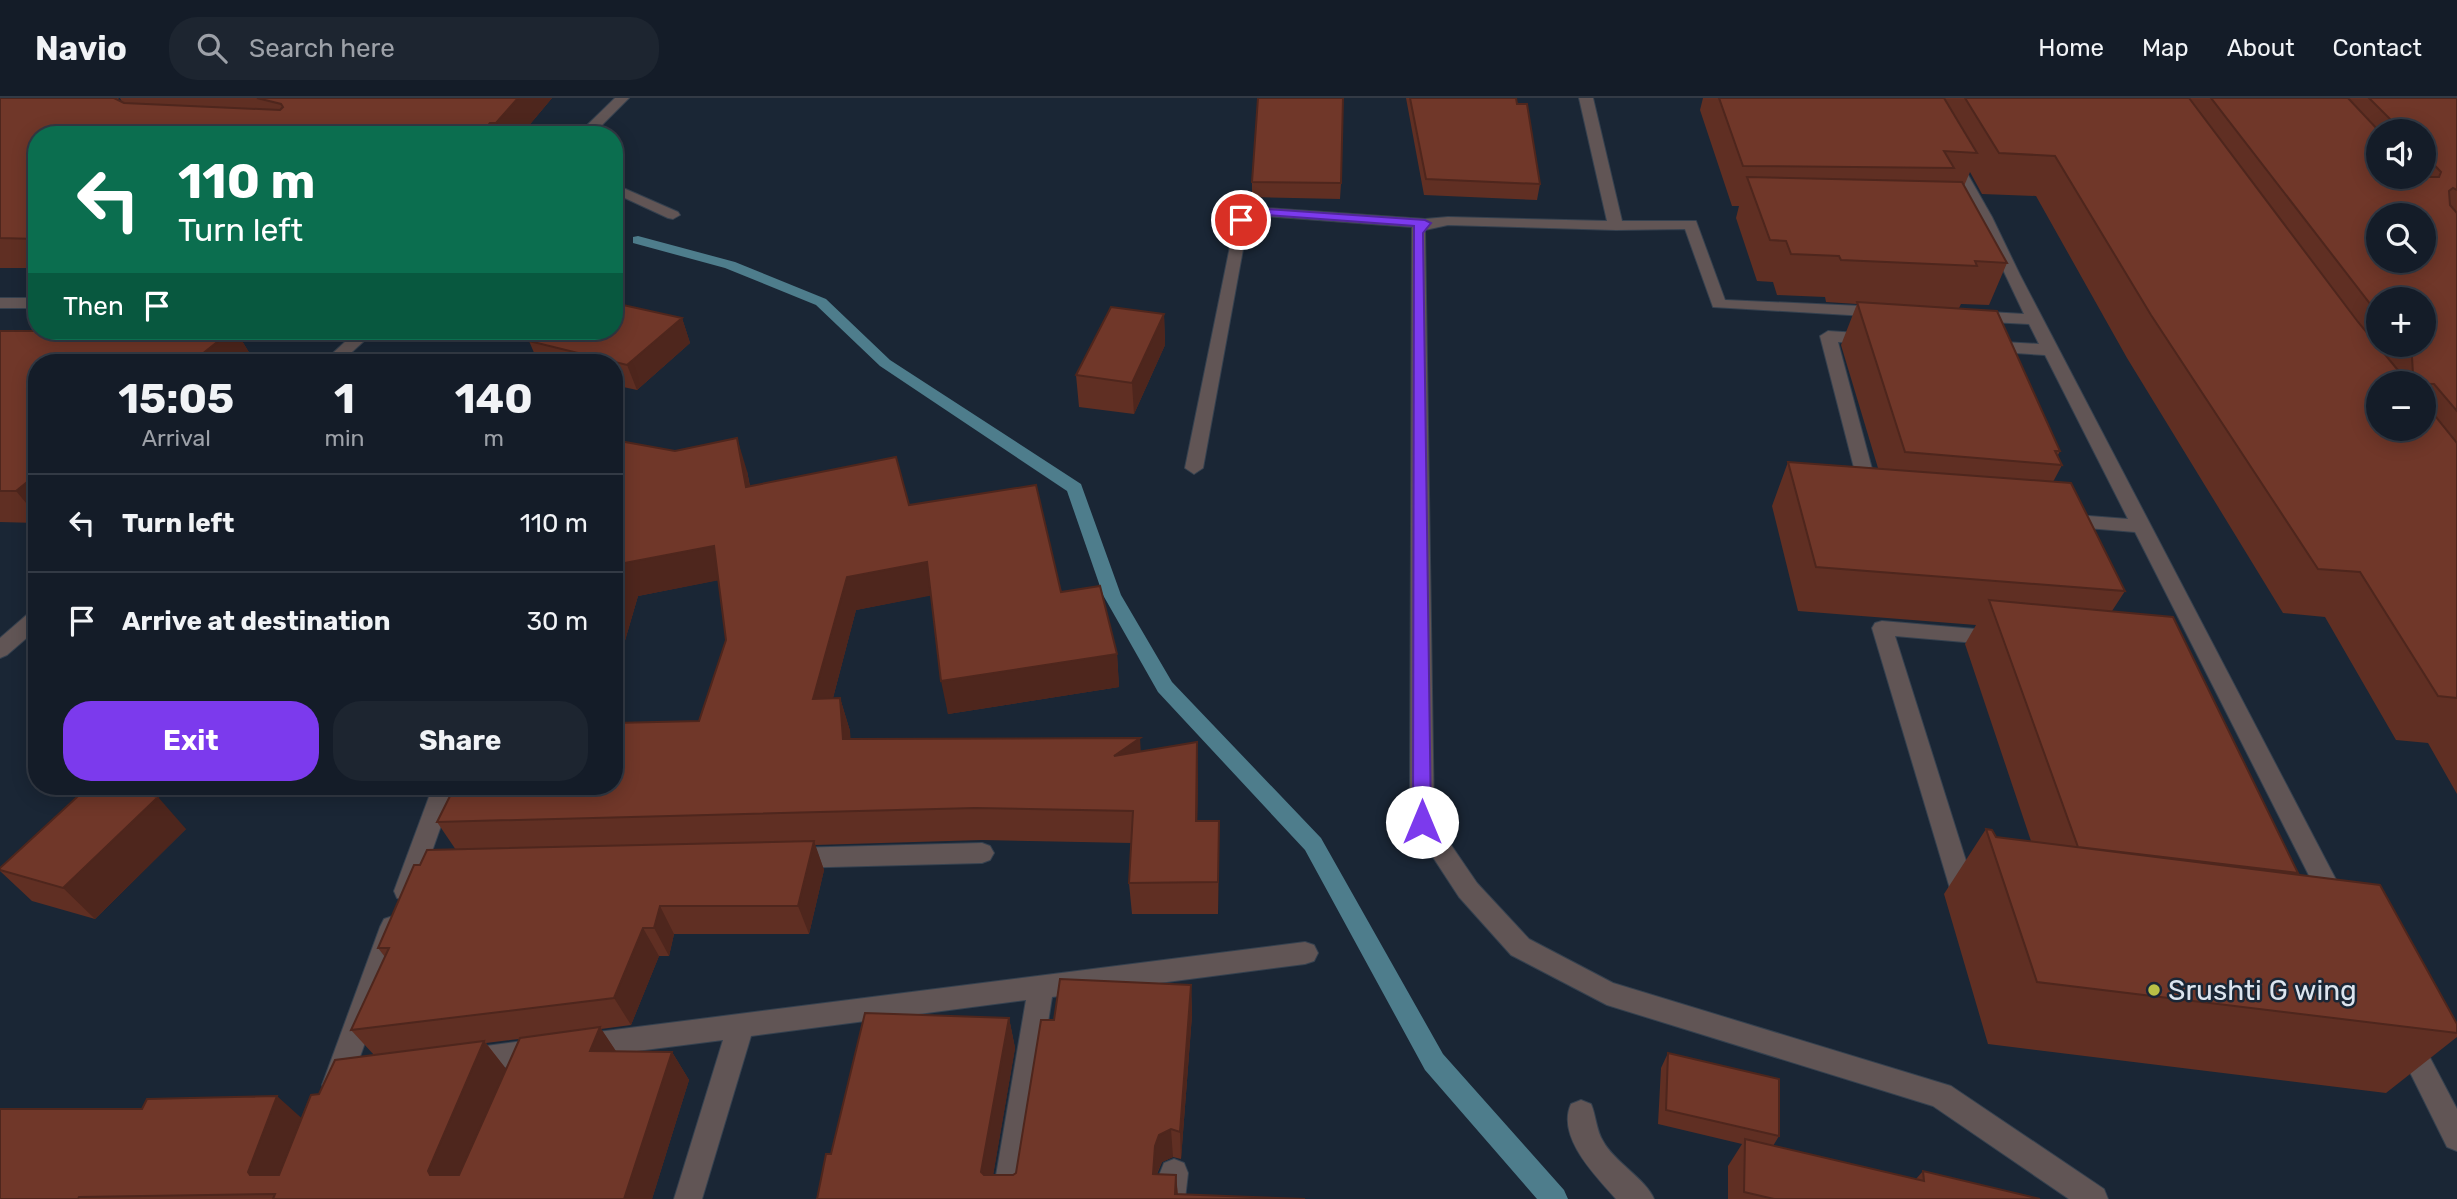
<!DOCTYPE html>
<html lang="en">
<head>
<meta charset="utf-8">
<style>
	body { margin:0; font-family:Rubik,sans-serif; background:#1d2530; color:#f1f3f6; height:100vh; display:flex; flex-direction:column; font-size:26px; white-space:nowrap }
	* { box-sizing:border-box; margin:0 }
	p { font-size:23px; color:#9da1a8 }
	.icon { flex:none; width:38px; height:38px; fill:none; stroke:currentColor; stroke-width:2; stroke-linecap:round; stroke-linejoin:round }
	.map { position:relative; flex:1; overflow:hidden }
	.sheet { position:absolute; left:28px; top:256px; width:595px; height:441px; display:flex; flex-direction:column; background:#141c28; border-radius:28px; box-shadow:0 4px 18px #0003,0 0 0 2px #333a45 }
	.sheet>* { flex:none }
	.banner { position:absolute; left:28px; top:28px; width:595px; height:214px; border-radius:28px; box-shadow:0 4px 18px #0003,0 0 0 2px #333a45; background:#0b6e4f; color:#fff; overflow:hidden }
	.buttons { position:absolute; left:2366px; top:21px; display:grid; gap:14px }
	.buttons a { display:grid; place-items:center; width:70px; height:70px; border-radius:50%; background:#141c28; box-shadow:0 4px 18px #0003,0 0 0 2px #333a45; font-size:35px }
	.pin { position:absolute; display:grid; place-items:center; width:60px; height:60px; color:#fff; margin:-30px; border:4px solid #fff; border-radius:50%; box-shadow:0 2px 7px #0007 }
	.me { position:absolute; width:77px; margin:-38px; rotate:0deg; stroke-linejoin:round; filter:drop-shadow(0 0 5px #0008) }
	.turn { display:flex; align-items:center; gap:24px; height:147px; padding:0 35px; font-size:32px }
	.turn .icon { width:91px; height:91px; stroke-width:2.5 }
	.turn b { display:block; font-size:49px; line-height:60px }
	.then { display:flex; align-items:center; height:66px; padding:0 35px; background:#0003; gap:14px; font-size:26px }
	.eta { display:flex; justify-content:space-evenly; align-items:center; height:119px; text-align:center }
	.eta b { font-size:42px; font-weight:700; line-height:49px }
	.action { display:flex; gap:14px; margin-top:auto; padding:14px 35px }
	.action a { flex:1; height:80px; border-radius:28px; background:#7c3aed; color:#fff; font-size:28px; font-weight:700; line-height:80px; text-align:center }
	.action a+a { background:#1d2530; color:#f1f3f6 }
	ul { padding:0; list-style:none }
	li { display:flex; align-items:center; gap:21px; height:98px; padding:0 35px; border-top:2px solid #333a45 }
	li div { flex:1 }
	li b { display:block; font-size:26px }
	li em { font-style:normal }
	header { display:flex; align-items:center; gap:42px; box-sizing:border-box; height:98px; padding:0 35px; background:#141c28; border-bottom:2px solid #333a45 }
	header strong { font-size:33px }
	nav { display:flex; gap:38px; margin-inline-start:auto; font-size:24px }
	.search { width:490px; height:63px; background:#1d2530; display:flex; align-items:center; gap:18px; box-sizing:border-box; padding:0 24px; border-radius:28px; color:#9da1a8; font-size:26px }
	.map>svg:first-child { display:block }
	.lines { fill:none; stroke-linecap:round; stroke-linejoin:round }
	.stream { fill:#4e7d8c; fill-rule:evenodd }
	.minor-casing { stroke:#35414f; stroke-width:2 }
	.minor { fill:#615555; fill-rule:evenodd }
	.wall { fill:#602f23; fill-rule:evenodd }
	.shaded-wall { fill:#4e261d }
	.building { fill:#703729; stroke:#4e261d; stroke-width:2; fill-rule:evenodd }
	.route { fill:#7c3aed; stroke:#51269a; stroke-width:2 }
	.poi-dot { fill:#b9c046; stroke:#1a2635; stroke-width:2.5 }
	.labels { text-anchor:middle; stroke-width:5; stroke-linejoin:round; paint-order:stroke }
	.near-poi-label { font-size:28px; fill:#dce4ee; stroke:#1a2635; text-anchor:start }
</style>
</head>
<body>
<header>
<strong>Navio</strong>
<div class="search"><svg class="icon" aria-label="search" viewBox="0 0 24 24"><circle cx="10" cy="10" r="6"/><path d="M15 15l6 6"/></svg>Search here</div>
<nav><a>Home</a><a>Map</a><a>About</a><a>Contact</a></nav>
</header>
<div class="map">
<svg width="2457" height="1101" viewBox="0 0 2457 1101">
	<rect width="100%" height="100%" fill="#1a2635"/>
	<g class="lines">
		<path class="stream" d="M638 138 735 164 826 201 890 262 1081 386 1121 497 1172 584 1321 740 1443 956 1564 1092 1568 1101H1537L1425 972 1305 752 1158 594 1103 497 1067 393 880 268 816 207 725 170 633 145V139Z"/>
		<defs>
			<path id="minor" d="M615 0H629L592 37H577Z
				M1579 0H1593L1622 123H1696L1725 202 1883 209 1891 214 1883 219 1713 209 1685 131 1616 132 1448 127 1425 132 1434 722 1477 785 1529 841 1613 885 1951 988 2104 1091 2108 1101H2069L1933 1008 1607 907 1511 857 1459 799 1410 724 1412 129 1265 118 1248 124 1203 370 1194 376 1185 370 1236 119 1251 112 1265 110 1425 121 1448 119 1607 123Z
				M1952 57 1959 61 1992 119 2020 177 2344 797 2347 804 2344 811 2335 814 2326 811 2135 434 2063 428 2056 426 2053 422 2056 418 2063 416 2128 421 2045 257 1985 253 1977 248 1985 243 2039 246 2029 226 1971 223 1963 218 1971 213 2024 216 1978 119 1945 61Z
				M614 86 678 114 680 117 673 121 668 120 614 95Z
				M0 200H37V210H0Z
				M357 233H375L341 264H323Z
				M1828 233 1873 236 1881 241 1873 246 1838 244 1879 397 1877 401H1863L1861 397 1820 238Z
				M37 512V531L7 557 0 560V540L30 514Z
				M1882 523 1999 533 2006 535 2009 540 2006 545 1999 547 1895 538 1973 785 1980 788 1983 795 1980 802 1971 805 1954 801 1951 794 1872 530 1875 525Z
				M433 688H455L418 793 415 800 406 803 397 800 394 793Z
				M982 745 990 748 994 755 990 762 982 765 792 770 783 767 780 760 783 753 792 750Z
				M393 818 402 821 406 829 350 987 346 996 336 1000 326 996 322 987 380 829 384 821Z
				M1305 844 1314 847 1318 855 1314 863 1305 866 1052 899 1020 1101H992L1026 902 751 938 702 1101H674L723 942 582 960 573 957 569 948 573 939 582 936Z
				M2408 932 2417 935 2457 1011V1053L2447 1049 2395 944 2399 935Z
				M539 941 548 944 552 953 548 962 539 965 471 974 461 971 458 962 461 953 471 950Z
				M1581 1002 1591 1006C1596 1017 1596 1032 1603 1043 1614 1064 1646 1081 1654 1101H1616C1596 1078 1556 1039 1571 1006Z
				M1174 1061 1184 1065 1188 1075 1185 1101H1157L1160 1075 1164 1065Z"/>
		</defs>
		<use href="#minor" class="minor-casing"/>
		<use href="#minor" class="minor"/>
	</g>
	<path class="wall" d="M0 0H119L117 2 122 4 120 0H552L521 37H37V170H0Z
		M1406 0H1516L1540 86 1537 102 1424 97Z
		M1703 0H2457V696L2428 645 2396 642 2325 519 2283 515 2127 260 2036 98 1982 96 1970 74 1964 88 2007 165 1989 207 1961 206 1959 210 2060 353 2058 357 2062 367 2053 384 2125 493 2112 513 2298 775 2296 776 2457 926V939L2386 995 1988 946 1944 796 1986 731 1996 739 2031 743 1965 546 1976 527 1798 513 1772 408 1788 364 1878 370 1841 247 1857 206 1826 204 1825 199 1777 197 1773 184 1757 183 1736 120 1739 108H1732L1700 12ZM2378 33H2424V79H2378ZM2378 201 2424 247H2378ZM2378 285H2424V331Z
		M1252 84 1341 85 1340 101 1252 99Z
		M1164 216 1165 247 1134 316 1079 309 1076 277Z
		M682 220 690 245 637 292 614 287V264H538L529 243Z
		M0 233H236L253 261 37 264V425L0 424Z
		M614 342 747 373 750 388 909 407 1061 494 1117 556 1119 589 948 616 931 497 856 512 833 600H840L850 633V641L1141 653 1198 677 1197 723H1219L1218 816H1132L1129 785 1132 745 982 742 815 747 824 772 809 836H674L669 858H659L631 927 601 931 616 953 672 954 689 982 652 1101H0L302 1021 319 996 374 957 351 932 385 859 378 850 420 767 456 752 437 724 699 623 726 542 718 482 638 498 617 570H614ZM519 941 506 971 486 945Z
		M186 731 95 821 32 803 0 773V770Z
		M1191 887 1192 917 1181 1061 1173 1059 1162 1064 1157 1076 1176 1077 1178 1097 817 1101 831 1056 1009 920 1015 950 993 1077H1013L1016 1075 1054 922Z
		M1668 955 1779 1038 1773 1048 1916 1081 1923 1073 2040 1101H1728V1068L1742 1046 1658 1026 1661 970Z"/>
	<path class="shaded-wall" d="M518 0H552L521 37H500L496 25Z
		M490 25 495 37H480Z
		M1164 216 1165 247 1134 316 1132 285Z
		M682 220 690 245 637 292 627 267Z
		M231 233H236L253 261 249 264H192Z
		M737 340 747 373 756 422 746 389Z
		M37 376V418L16 393Z
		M714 448 725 481 638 498 617 570 614 564V497L624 465Z
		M927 464 934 497 856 512 824 634 813 601 847 479Z
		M1117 556 1119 589 948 616 941 583Z
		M840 600 850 633 853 673 843 641Z
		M1140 640 1142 673 1114 658Z
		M1197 644 1198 677 1197 755 1196 723Z
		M158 699 186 731 95 821 63 790Z
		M1219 723V755L1218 816V784Z
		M814 743 824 772 809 836 798 808Z
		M660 808 674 836 669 858 654 830Z
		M643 830 659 858 631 927 614 900Z
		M1191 887 1192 917 1181 1061 1180 1034Z
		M1009 920 1015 950 989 1101 981 1074Z
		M600 929 619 958 590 953Z
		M484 943 507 972 454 1100 428 1073Z
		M672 954 689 982 652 1101H624Z
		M277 998 307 1025 275 1096 250 1077 248 1074Z
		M1171 1031 1173 1059 1162 1064 1157 1075 1155 1101 1153 1076 1155 1048 1159 1037Z
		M1176 1077 1178 1101H1175Z"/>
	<path class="building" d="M0 0H114L124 5 280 12 283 9 281 6 257 0H518L496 25H490L480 37H37V141L0 140Z
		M1258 0H1343L1341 85 1252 84Z
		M1410 0H1516L1517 6H1527L1540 86 1426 81Z
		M1719 0H1944L1977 55 1944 53 1954 70 1743 68Z
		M1965 0H2189L2358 224 2402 277 2409 279 2413 276 2412 259 2402 247H2424V201H2378V216L2211 0H2348L2379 33H2378V79H2439L2441 74 2424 56V33H2402L2369 0H2457V92L2453 90 2449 93 2450 107 2457 115V313L2434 286 2378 285V331H2424V304L2457 345V600L2438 598 2360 474 2318 471 2151 217 2055 58 1999 55ZM2378 117H2424V163H2378Z
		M1747 79 1962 84 2007 165 1975 163 1977 168 1841 162 1839 158 1791 156 1786 143 1770 142Z
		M1857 204 1997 213 2060 353H2055L2062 367 1905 354Z
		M614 205 682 220 627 267 529 243 541 233H614Z
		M1111 209 1164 216 1132 285 1076 277Z
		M0 233H231L192 264H37V376L16 393H0Z
		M737 340 746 389 896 359 909 407 1036 387 1061 494 1100 488 1117 556 941 583 927 464 847 479 813 601 840 600 843 641 1140 640 1114 658 1197 644 1196 723H1219L1218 784 1129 785 1133 713 975 710 437 724 455 688H614V625L699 623 726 542 714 448 624 465 614 497V342L675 353Z
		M1788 364 2071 385 2125 493 1816 469Z
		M1989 502 2173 519 2298 775 2078 749Z
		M89 688H114L158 699 63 790 0 772V770Z
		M1986 731 1992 732 1996 739 2380 787 2457 926V935L2037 884Z
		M814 743 798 808H660L654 830H643L614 900 351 932 389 850H378L414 767H420L427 752Z
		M1060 881 1191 887 1180 1034 1171 1031 1159 1037 1155 1048 1153 1076 1176 1077 1175 1096 1305 1101H817L826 1056H831L865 915 1009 920 981 1074 984 1077H1013L1016 1075 1041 922H1054Z
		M600 929 590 953 672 954 624 1101H273L275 1096 79 1099 78 1101H0V1011H142L147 1001 277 998 248 1074 250 1077H279L311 997 319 996 335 962 484 943 428 1073 430 1077H459L520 940Z
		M1668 955 1779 981V1038L1666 1012Z
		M1745 1041 1924 1083 1923 1073 2040 1101H1774L1744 1094Z"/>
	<path class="route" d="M1265 111 1425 122 1431 125 1423 135 1431 724 1428 729 1422 731 1415 729 1413 724 1414 128 1265 117 1241 125 1235 122 1252 113Z"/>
	<circle class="poi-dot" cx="2154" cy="892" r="7"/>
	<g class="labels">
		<g class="near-poi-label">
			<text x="2168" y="902">Srushti G wing</text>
		</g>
	</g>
</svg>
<div class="buttons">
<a><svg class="icon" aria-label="sound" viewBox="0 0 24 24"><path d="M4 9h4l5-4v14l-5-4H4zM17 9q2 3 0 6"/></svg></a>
<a><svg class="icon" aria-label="search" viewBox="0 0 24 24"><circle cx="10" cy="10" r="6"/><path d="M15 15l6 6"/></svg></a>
<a>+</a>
<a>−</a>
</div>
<div class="pin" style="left:1241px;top:122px;background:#d93025"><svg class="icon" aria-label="arrive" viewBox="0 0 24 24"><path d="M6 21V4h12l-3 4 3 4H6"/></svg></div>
<svg class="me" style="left:1422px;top:724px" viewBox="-20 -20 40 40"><circle r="19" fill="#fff"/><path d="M0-13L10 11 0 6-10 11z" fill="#7c3aed"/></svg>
<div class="banner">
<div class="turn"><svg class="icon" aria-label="left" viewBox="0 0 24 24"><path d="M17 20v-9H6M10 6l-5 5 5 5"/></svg><div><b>110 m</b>Turn left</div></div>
<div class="then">Then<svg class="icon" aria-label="arrive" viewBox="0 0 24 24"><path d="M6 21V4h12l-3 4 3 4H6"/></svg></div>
</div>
<section class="sheet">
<div class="eta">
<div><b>15:05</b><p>Arrival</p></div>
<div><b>1</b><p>min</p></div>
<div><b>140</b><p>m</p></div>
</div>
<ul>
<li><svg class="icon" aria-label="left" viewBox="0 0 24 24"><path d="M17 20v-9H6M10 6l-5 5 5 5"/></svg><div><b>Turn left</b></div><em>110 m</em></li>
<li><svg class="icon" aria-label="arrive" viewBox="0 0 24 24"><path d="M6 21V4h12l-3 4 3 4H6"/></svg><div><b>Arrive at destination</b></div><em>30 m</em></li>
</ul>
<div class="action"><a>Exit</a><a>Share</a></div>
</section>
</div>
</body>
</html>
